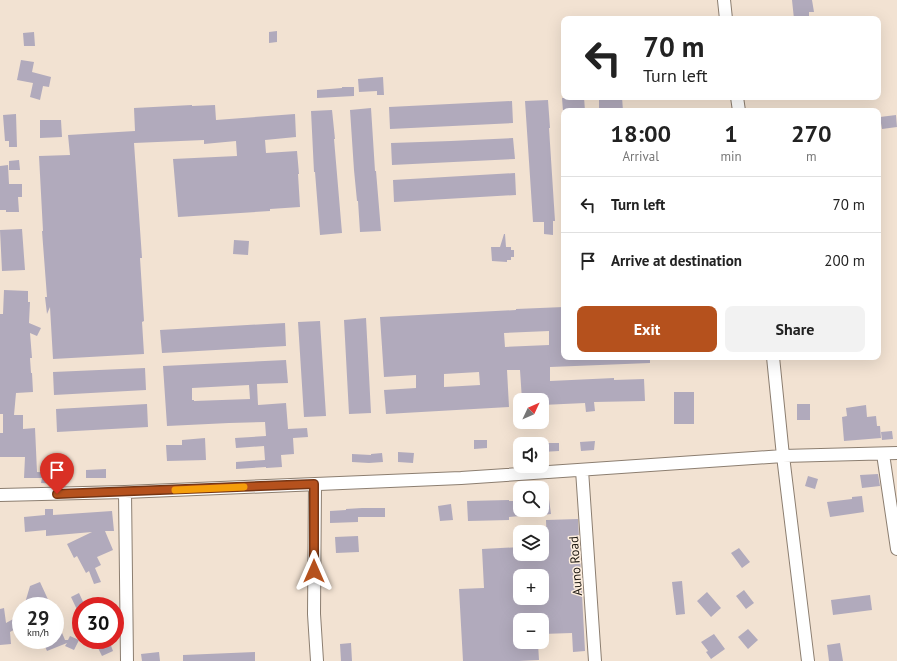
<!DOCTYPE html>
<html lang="en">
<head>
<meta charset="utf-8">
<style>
	body { margin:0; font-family:"PT Sans",sans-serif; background:#f2f2f2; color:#222; height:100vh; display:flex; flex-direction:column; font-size:15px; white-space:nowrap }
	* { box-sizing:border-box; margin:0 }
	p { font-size:13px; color:#767676 }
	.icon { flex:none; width:22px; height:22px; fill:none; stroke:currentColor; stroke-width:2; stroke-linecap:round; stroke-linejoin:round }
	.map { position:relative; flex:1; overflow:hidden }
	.details { position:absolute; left:561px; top:108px; width:320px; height:252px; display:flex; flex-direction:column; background:#fff; border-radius:8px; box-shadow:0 4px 16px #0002 }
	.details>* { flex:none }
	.banner { position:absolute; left:561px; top:16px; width:320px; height:84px; border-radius:8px; box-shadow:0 4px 16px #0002; background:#fff; color:#222; overflow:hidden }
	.needle { width:26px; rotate:46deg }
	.tools { position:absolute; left:513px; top:393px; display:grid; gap:8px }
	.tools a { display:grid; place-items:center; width:36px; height:36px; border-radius:8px; background:#fff; box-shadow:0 4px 16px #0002; font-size:20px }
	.speed { position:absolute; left:12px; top:597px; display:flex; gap:8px; font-size:20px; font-weight:700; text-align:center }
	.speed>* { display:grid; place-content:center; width:52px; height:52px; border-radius:50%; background:#fff; box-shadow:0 4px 16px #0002; line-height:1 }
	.speed small { font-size:10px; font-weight:400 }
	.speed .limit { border:6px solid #d22; background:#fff; color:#111 }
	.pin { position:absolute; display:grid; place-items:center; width:34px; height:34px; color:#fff; margin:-41px -17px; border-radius:50% 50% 50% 0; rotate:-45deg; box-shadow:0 0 4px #0007 }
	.pin .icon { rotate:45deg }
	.me { position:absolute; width:44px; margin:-22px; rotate:0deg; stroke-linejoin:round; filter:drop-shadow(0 0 3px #0008) }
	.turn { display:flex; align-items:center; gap:14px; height:84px; padding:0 16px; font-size:18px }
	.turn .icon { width:52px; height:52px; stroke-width:2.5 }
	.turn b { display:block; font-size:28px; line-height:34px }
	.eta { display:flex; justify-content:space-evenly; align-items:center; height:68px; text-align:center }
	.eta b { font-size:24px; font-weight:600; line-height:28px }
	.button { display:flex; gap:8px; margin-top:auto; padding:8px 16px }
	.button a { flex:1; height:46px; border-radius:8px; background:#b5511d; color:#fff; font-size:16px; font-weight:600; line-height:46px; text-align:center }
	.button a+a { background:#f2f2f2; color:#222 }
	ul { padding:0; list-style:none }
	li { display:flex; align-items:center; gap:12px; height:56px; padding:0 16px; border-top:1px solid #e0e0e0 }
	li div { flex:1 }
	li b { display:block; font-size:15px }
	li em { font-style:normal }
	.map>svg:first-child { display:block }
	.building { fill:#b1aabc; fill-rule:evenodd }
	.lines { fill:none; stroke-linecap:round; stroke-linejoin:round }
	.minor-casing { stroke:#8c7e70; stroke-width:14 }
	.minor { stroke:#fff; stroke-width:12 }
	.route-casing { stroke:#763513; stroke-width:10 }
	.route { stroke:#b5511d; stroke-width:7 }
	.slow { stroke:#f59e0b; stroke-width:7 }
	.labels { text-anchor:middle; stroke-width:3; stroke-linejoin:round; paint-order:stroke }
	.street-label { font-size:13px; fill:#1f1a14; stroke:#ffefdf }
</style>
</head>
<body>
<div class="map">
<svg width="897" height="661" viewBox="0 0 897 661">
	<rect width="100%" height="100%" fill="#f2e2d2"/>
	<path class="building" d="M792 0H812L814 12H809V17L794 19Z
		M277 31V42L269 43V32Z
		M34 32 35 46H24L23 33Z
		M21 60 34 62 32 72 51 77 49 87 43 86 40 100 30 97 33 83 17 80Z
		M383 77 384 95H377V91L359 92 358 79Z
		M342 87H354V96L317 98V90L342 88Z
		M584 97 585 111H563L562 98Z
		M599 97H622L623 111H599Z
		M548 100 550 128H549L555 221H553V235L544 234V222H533L525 101Z
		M512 101 513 123 390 129 389 107Z
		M192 105V106L215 105 216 120 295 114 296 137 265 140 266 153 297 151 299 174H298L300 207 270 209V211L178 217 173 159 237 156 236 141 204 144V140L134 143 142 258H140L144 321 142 322 144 354 53 359 50 307 47 314 45 297H47L42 231H43L39 156 70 155 68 135 135 131 134 108Z
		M371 108 375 171H376L381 231 360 232 358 201H357L354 170 350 110Z
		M332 110 335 139H334L342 233 320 235 315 172H314L311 111Z
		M16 114 17 147H9V141H5L3 115Z
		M896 115 897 127 882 129 880 117Z
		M40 120H61L62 137 40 138Z
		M513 138 515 159 392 165 391 143 451 141Z
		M19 160 20 170H9V161Z
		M8 165 9 184H22V197H18L19 212H6V210H0V166Z
		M515 173 516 195 394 202 393 180Z
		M22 229 25 270 2 271 0 230Z
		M504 234H505L506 247H511V250H514V257H511V260H507V262L492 261 491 247H500Z
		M234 240 249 241 248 255 233 254Z
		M4 290 28 291V302H30L29 323 41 328 37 336 30 333 32 358H30L31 373H32L33 392 16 393 14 415H23V429L35 428 37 472 58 473 57 484 41 483 42 478H24L25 457H0V433H3V414H0V314H3Z
		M564 307V357H650V363L550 367V381L614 378V380L644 379 645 401 594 402 595 411 586 412 585 403 542 405V400H522L520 370H507L509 407 386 414 384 390 416 388V375L384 377 380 317 516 310V309ZM549 331V345L505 347 504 333ZM479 372 480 385 444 387V374Z
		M366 318 371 413 349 414 344 320Z
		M320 321 326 416 304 417 298 322Z
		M285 323 286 346 162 353 160 330Z
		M286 360 288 383 257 384 258 405 286 403 288 429 307 428 308 437 293 438 294 454 281 455 282 467 266 468V467L236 469V462L265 460 264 446 236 448 235 438 266 436 265 422 229 423 167 426 163 366ZM249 385 250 399 194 401V400H192V388Z
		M145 368 146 390 54 395 53 372Z
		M674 392H694V424H674Z
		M147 404 148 427 57 432 56 409Z
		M797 404H810V420H797Z
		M866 405 867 417 876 416 877 426H880L881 438 844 441 842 417 847 416 846 408Z
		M892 431 893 439 882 440 881 432Z
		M205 438 206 460 167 461 166 445H182V440Z
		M474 440H487V448L474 449Z
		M595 441 594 450 581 451 580 442Z
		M542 443H559V451L542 452Z
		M398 452 414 453 413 463 398 462Z
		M382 453 383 462 369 463 352 462V454L371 455V454Z
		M106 469V478H86V470Z
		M878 474 880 486 862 488 860 475Z
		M808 476 818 479 815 489 805 486Z
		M862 496 864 512 830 517 827 502 852 499V497Z
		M542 499H549L551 514 542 515Z
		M509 500V501H520V516L509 517V520L468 521 467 501Z
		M451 504 453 520 440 521 438 506Z
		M362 508H385V517H358V522L330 523V511L346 510V509Z
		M45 509H53V515L112 511 114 531H105L113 550 97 557 101 565 95 568 101 582 94 584 89 571 86 573 77 556 74 558 67 544 92 532 46 536V530L25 532 24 517 45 515Z
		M578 519 585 651 573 652 572 633 542 634V620H520V645L538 644 539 660 519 661H463L459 589 484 588 482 549 520 547V554H542V546L547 545 546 520ZM520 576H542V598H520Z
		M358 536 359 552 336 553 335 537Z
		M739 548 750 562 742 568 731 553Z
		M682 581 685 614 676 615 672 582Z
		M40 582 51 606H26L25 603 30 586Z
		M744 590 754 603 746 609 736 596Z
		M707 592 721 608 711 617 697 601Z
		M79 593 85 606H81V618L71 597Z
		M870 595 872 610 833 615 831 600Z
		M4 608 6 623 17 617 21 624V626L10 632 11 644 0 645V609Z
		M55 616 65 640H68L70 636 79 640 74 650 65 646 67 643 47 651 43 642 48 640H55Z
		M748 629 758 640 748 649 738 637Z
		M714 634 725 649 711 659 706 652 708 651 701 642Z
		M110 643 113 651 102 656 98 648Z
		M351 643 352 661H341L340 644Z
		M840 643 843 661H829L827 645Z
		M159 652 160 661H142L141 654Z
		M255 652V661H183V655Z"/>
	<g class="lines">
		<defs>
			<path id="minor" d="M724 0 726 19
				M737 97 739 111
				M773 357 783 456 808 661
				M883 454 897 549
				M582 470 595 661
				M315 484 314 614 317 661
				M125 492 127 661
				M0 495 125 492 461 478 783 456 897 453"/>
		</defs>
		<use href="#minor" class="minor-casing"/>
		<use href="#minor" class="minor"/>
	</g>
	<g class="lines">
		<defs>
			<path id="route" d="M57 494 314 484V571"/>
		</defs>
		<use href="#route" class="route-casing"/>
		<use href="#route" class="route"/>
		<path class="slow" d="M175 490 244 487"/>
	</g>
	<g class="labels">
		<g class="street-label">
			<text transform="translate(575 566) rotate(-94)" y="5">Auno Road</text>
		</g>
	</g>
</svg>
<div class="tools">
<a><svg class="needle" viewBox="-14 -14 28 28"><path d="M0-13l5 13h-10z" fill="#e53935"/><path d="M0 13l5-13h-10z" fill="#767676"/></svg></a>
<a><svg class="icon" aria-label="sound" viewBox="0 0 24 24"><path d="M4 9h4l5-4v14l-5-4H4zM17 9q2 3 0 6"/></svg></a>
<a><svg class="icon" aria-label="search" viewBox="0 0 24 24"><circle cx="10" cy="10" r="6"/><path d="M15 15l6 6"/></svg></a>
<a><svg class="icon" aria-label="layers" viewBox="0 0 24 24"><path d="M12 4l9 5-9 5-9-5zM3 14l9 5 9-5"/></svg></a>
<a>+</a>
<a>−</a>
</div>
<div class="speed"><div>29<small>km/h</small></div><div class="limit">30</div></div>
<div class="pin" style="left:57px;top:494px;background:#d93025"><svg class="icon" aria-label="arrive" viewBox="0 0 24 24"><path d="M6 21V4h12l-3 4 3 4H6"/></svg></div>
<svg class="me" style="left:314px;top:571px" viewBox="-20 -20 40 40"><path d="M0-17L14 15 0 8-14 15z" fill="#b5511d" stroke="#fff" stroke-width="4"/></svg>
<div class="banner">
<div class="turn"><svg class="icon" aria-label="left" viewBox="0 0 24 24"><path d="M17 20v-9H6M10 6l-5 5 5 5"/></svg><div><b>70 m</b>Turn left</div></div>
</div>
<section class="details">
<div class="eta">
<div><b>18:00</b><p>Arrival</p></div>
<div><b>1</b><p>min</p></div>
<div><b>270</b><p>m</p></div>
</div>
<ul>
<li><svg class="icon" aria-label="left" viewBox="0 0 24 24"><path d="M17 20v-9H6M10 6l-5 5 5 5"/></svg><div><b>Turn left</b></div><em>70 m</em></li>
<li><svg class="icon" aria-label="arrive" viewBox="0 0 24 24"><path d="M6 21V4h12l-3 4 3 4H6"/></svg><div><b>Arrive at destination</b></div><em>200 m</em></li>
</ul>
<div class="button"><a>Exit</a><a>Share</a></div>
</section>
</div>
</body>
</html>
